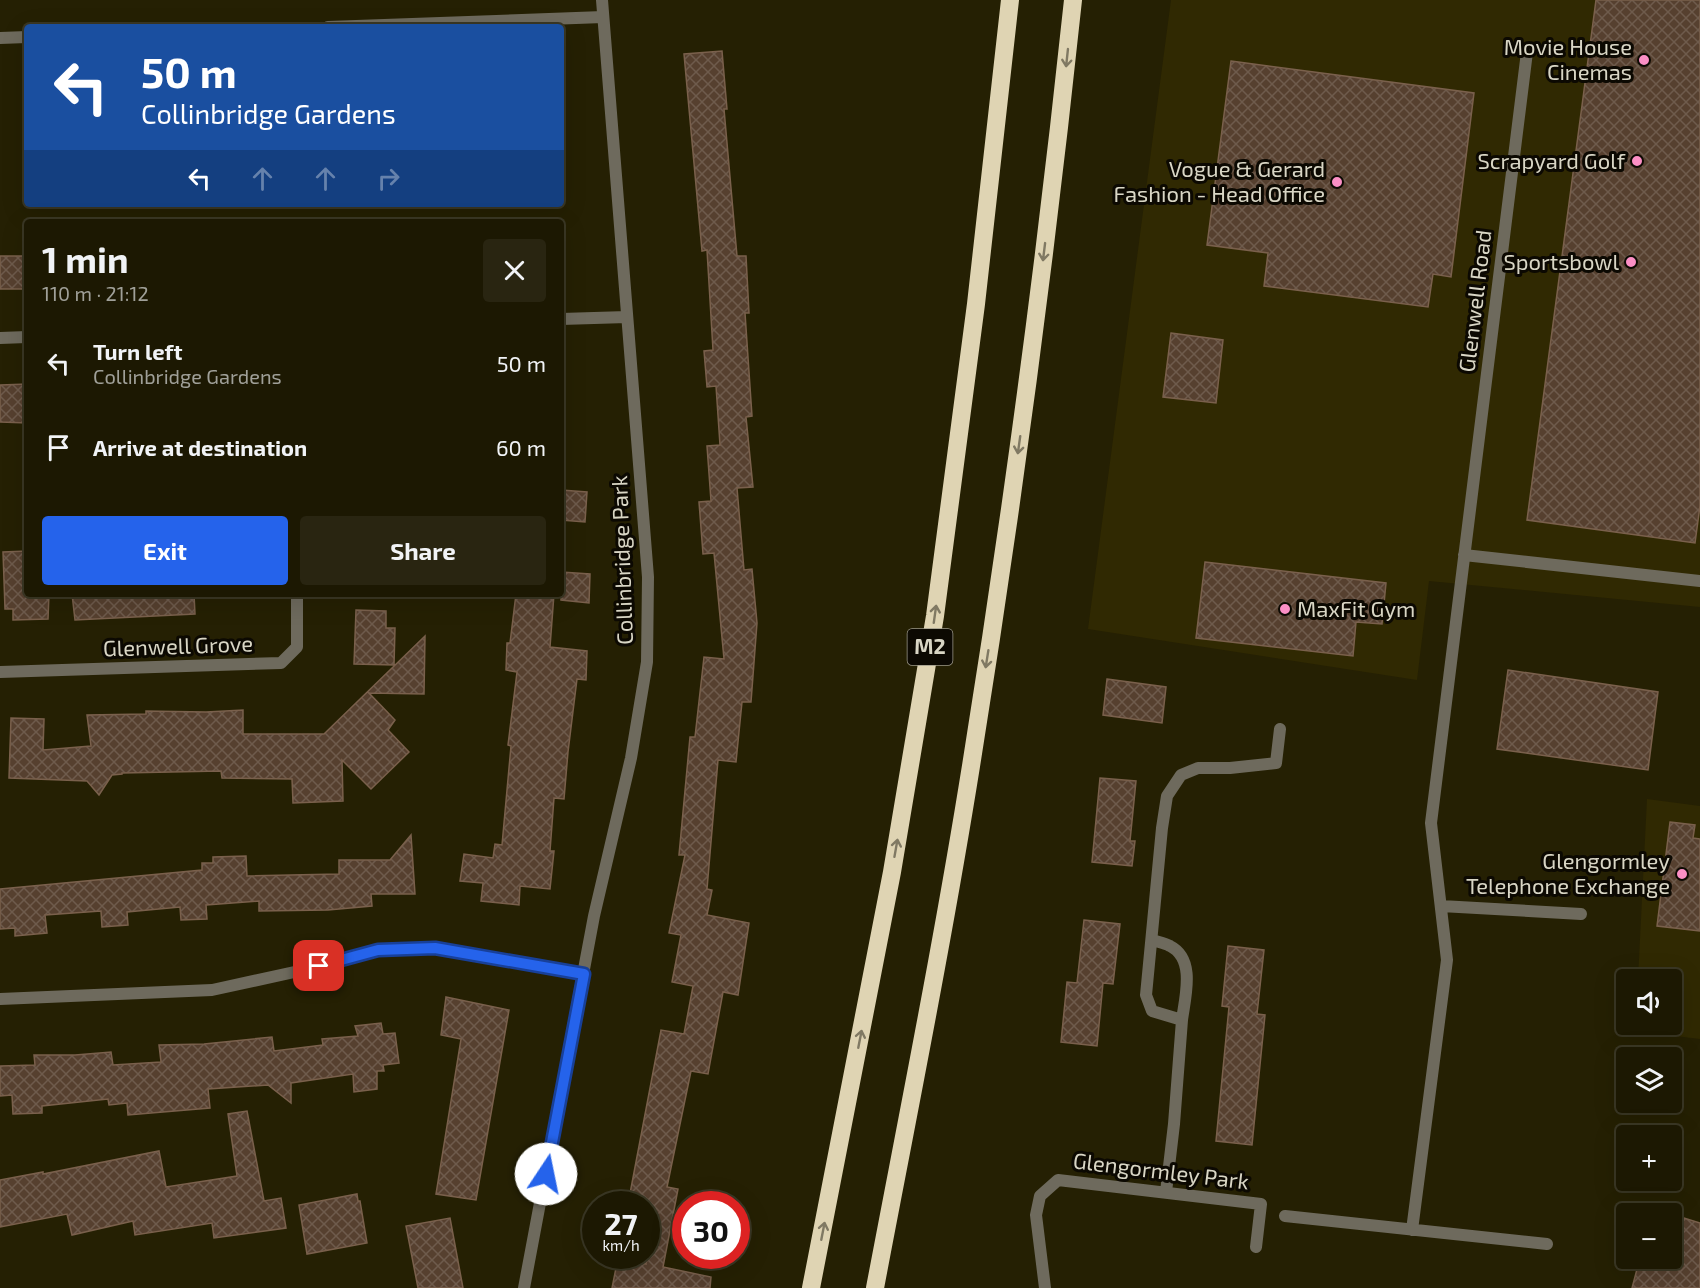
<!DOCTYPE html>
<html lang="en">
<head>
<meta charset="utf-8">
<style>
	body { margin:0; font-family:"Exo 2",sans-serif; background:#292511; color:#f1f3f6; height:100vh; display:flex; flex-direction:column; font-size:22px; white-space:nowrap }
	* { box-sizing:border-box; margin:0 }
	p { font-size:20px; color:#a0a099 }
	.icon { flex:none; width:33px; height:33px; fill:none; stroke:currentColor; stroke-width:2; stroke-linecap:round; stroke-linejoin:round }
	.map { position:relative; flex:1; overflow:hidden }
	.panel { position:absolute; left:24px; top:219px; width:540px; height:378px; display:flex; flex-direction:column; background:#1c1802; border-radius:6px; box-shadow:0 6px 24px #0002,0 0 0 2px #3a3724 }
	.panel>* { flex:none }
	.top-card { position:absolute; left:24px; top:24px; width:540px; height:183px; border-radius:6px; box-shadow:0 6px 24px #0002,0 0 0 2px #3a3724; background:#1a4fa0; color:#fff; overflow:hidden }
	.tools { position:absolute; left:1616px; top:969px; display:grid; gap:12px }
	.tools a { display:grid; place-items:center; width:66px; height:66px; border-radius:6px; background:#1c1802; box-shadow:0 6px 24px #0002,0 0 0 2px #3a3724; font-size:30px }
	.speed { position:absolute; left:582px; top:1191px; display:flex; gap:12px; font-size:30px; font-weight:700; text-align:center }
	.speed>* { display:grid; place-content:center; width:78px; height:78px; border-radius:50%; background:#1c1802; box-shadow:0 6px 24px #0002,0 0 0 2px #3a3724; line-height:1 }
	.speed small { font-size:15px; font-weight:400 }
	.speed .limit { border:9px solid #d22; background:#fff; color:#111 }
	.pin { position:absolute; display:grid; place-items:center; width:51px; height:51px; color:#fff; margin:-26px; border-radius:12px; box-shadow:0 3px 9px #0006 }
	.me { position:absolute; width:66px; margin:-33px; rotate:11deg; stroke-linejoin:round; filter:drop-shadow(0 0 4px #0008) }
	.turn { display:flex; align-items:center; gap:21px; height:126px; padding:0 18px; font-size:27px }
	.turn .icon { width:78px; height:78px; stroke-width:2.5 }
	.turn b { display:block; font-size:42px; line-height:51px }
	.lanes { display:flex; align-items:center; height:57px; padding:0 18px; background:#0003; justify-content:center; gap:30px; direction:ltr }
	.lanes .off { opacity:.35 }
	.round { display:grid; place-items:center; flex:none; width:63px; height:63px; border-radius:6px; background:#292511 }
	.head { display:flex; align-items:center; justify-content:space-between; height:102px; padding:0 18px }
	h1 { font-size:36px; font-weight:700; line-height:45px }
	.cta { display:flex; gap:12px; margin-top:auto; padding:12px 18px }
	.cta a { flex:1; height:69px; border-radius:6px; background:#2563eb; color:#fff; font-size:24px; font-weight:700; line-height:69px; text-align:center }
	.cta a+a { background:#292511; color:#f1f3f6 }
	ul { padding:0; list-style:none }
	li { display:flex; align-items:center; gap:18px; height:84px; padding:0 18px }
	li div { flex:1 }
	li b { display:block; font-size:22px }
	li em { font-style:normal }
	.map>svg:first-child { display:block }
	.built { fill:#302902 }
	.building { fill:url(#building-cross-hatch); stroke:#7a604c; stroke-width:1.5 }
	.lines { fill:none; stroke-linecap:round; stroke-linejoin:round }
	.street { stroke:#6e6a5d; stroke-width:12 }
	.highway { stroke:#dfd4b3; stroke-width:18 }
	.oneway { stroke:#807963 }
	.route-casing { stroke:#184099; stroke-width:15 }
	.route { stroke:#2563eb; stroke-width:10 }
	.poi-dot { fill:#fb8fc5; stroke:#0c0902; stroke-width:2 }
	.labels { text-anchor:middle; stroke-width:6; stroke-linejoin:round; paint-order:stroke }
	.shield { fill:#0c0902; stroke:#9c988a; stroke-width:1.5 }
	.shield-label { font-size:21px; font-weight:bold; fill:#d9d6c5 }
	.poi-label { font-size:22px; fill:#d9d6c5; stroke:#0c0902; text-anchor:end }
	.street-label { font-size:22px; fill:#d9d6c5; stroke:#0c0902 }
</style>
</head>
<body>
<div class="map">
<svg width="1700" height="1288" viewBox="0 0 1700 1288">
	<defs>
		<pattern id="building-cross-hatch" width="8" height="8" patternUnits="userSpaceOnUse" patternTransform="scale(1.5)"><rect width="8" height="8" fill="#56402f"/><path d="M0 0l8 8M0 8l8-8" fill="none" stroke="#6e5b4c"/></pattern>
	</defs>
	<rect width="100%" height="100%" fill="#252003"/>
	<path class="built" d="M1171 0H1700V607L1429 581 1417 680 1088 629Z
		M1647 799 1700 806V1039L1635 1031 1636 1025 1671 1024V980L1638 979Z"/>
	<path class="building" d="M1596 0H1700V506L1695 543 1527 520Z
		M722 51 727 109H724L737 256H746L749 313H745L752 416 746 417 753 487 737 488 744 570 752 569 757 623 751 702H742L736 762 718 760 707 889 712 890 707 915 749 923 738 995 723 992 708 1074 691 1071 667 1187 678 1189 663 1267 711 1277 710 1288H612L618 1258 646 1264V1204H628L661 1030 684 1034 693 986 672 982 681 935 669 933 685 855H679L690 737H695L704 657 724 659 714 553 703 554 699 502 711 501 707 446 720 445 716 386 707 387 704 351 713 350 707 250 702 251 684 54Z
		M1231 61 1474 93 1451 277 1433 274 1428 307 1264 286 1268 253 1207 245Z
		M0 256H27V289H0Z
		M1171 333 1223 340 1216 403 1163 397Z
		M27 384V423L0 422V385Z
		M561 490 587 492 585 522 561 520Z
		M27 551V594H49L48 619 13 620V609H5L3 552Z
		M1205 562 1386 583 1382 624 1356 622 1353 656 1196 638Z
		M561 572 590 574 589 603 561 600Z
		M72 594H194L195 614 75 620Z
		M516 594H554L550 647 587 651 586 680 577 679 568 752 564 799 554 798 550 851H554L550 889 520 886 519 905 481 901 483 883 460 881 464 854 493 858 495 844 502 845 511 746 508 745 517 672 506 670 507 643H510Z
		M356 610 386 611V628H395L394 665 354 664Z
		M425 636 424 694 369 693 395 720 388 730 409 752 371 789 342 760 343 801 293 803 292 779 222 778 221 771 122 773V774L112 775 99 795 87 781 9 778 11 718 44 719 43 750 91 746 87 715 146 714V711L206 712 243 710V734H324Z
		M1508 670 1658 692 1648 770 1497 749Z
		M1107 679 1166 687 1162 723 1103 715Z
		M1100 778 1136 781 1130 841H1135L1132 866 1092 862Z
		M1670 822 1695 825 1693 838 1700 839V931L1657 926Z
		M411 835 415 894H371L372 906 328 910 259 911V901L206 905 207 919 181 920 180 907 127 912 128 925 102 927 101 911 45 915 47 933 15 936V928L0 929V889L202 870V863H213V857L246 856 247 876 339 874V860H390Z
		M1084 920 1120 924 1113 984 1103 983 1097 1046 1061 1042 1067 982 1077 983Z
		M1228 946 1264 950 1257 1014 1265 1015 1252 1145 1216 1141 1229 1007 1222 1006Z
		M446 997 509 1010 476 1200 436 1194 461 1039 441 1035Z
		M381 1023 383 1034 395 1033 399 1063 383 1065 384 1071H377V1089L354 1092 353 1074 291 1083V1103L268 1085 208 1089 210 1108 128 1115 127 1103 109 1105 108 1099 42 1106V1113L13 1114 12 1095 0 1096V1066L35 1065 34 1055H75L111 1052 113 1065 161 1062 159 1045 204 1044 272 1037 274 1051 323 1045 322 1039 358 1036 355 1026Z
		M247 1111 264 1201 281 1198 286 1228 214 1238 212 1223 135 1235 133 1221 72 1235 67 1214 0 1227V1180L43 1172V1174L159 1151 166 1187 237 1176 228 1114Z
		M357 1194 358 1201H360L367 1243 307 1254 299 1205Z
		M1671 1214 1700 1223V1288H1632L1640 1258H1671Z
		M450 1218 463 1288H418L406 1226Z"/>
	<g class="lines">
		<path class="street" d="M328 27 603 17
			M0 38 27 37
			M561 319 627 317
			M0 338 27 337
			M1464 555 1700 581
			M0 672 281 663 297 647V594
			M1441 906 1581 914
			M1152 940C1158 942 1165 943 1170 946 1196 959 1185 997 1182 1020
			M0 999 212 990 299 971 378 950 435 948 584 974
			M1166 1192 1174 1124 1182 1020 1152 1011 1146 995 1162 828 1167 796 1181 775 1198 768H1230L1276 763 1280 729
			M1285 1216 1547 1244
			M1412 1230 1447 960 1431 823 1527 52
			M524 1288 594 916 631 758 647 662 648 577 602 0
			M1045 1288 1036 1215 1040 1196 1058 1180 1261 1204 1256 1247"/>
		<path class="highway" d="M811 1288 892 872 935 616 976 304 1010 0
			M875 1288C908 1114 943 941 971 766 1012 512 1046 256 1073 0"/>
	</g>
	<defs><path id="oneway-shaft" d="M-6 0H5M1.5-3L5.5 0L1.5 3" fill="none" stroke-width="1.6" stroke-linecap="round" stroke-linejoin="round" transform="scale(1.5)"/></defs>
	<g class="oneway">
		<use href="#oneway-shaft" transform="translate(1067 58) rotate(96)"/>
		<use href="#oneway-shaft" transform="translate(1044 252) rotate(97)"/>
		<use href="#oneway-shaft" transform="translate(1019 445) rotate(98)"/>
		<use href="#oneway-shaft" transform="translate(935 614) rotate(-82)"/>
		<use href="#oneway-shaft" transform="translate(987 659) rotate(99)"/>
		<use href="#oneway-shaft" transform="translate(896 848) rotate(-80)"/>
		<use href="#oneway-shaft" transform="translate(860 1039) rotate(-79)"/>
		<use href="#oneway-shaft" transform="translate(823 1231) rotate(-79)"/>
	</g>
	<g class="lines">
		<defs>
			<path id="route" d="M319 966 378 950 435 948 584 974 546 1174"/>
		</defs>
		<use href="#route" class="route-casing"/>
		<use href="#route" class="route"/>
	</g>
	<g class="poi-dot">
		<circle cx="1644" cy="60" r="6"/>
		<circle cx="1637" cy="161" r="6"/>
		<circle cx="1337" cy="182" r="6"/>
		<circle cx="1631" cy="262" r="6"/>
		<circle cx="1285" cy="609" r="6"/>
		<circle cx="1682" cy="874" r="6"/>
	</g>
	<g class="labels">
		<rect class="shield" x="907.5" y="629" width="45" height="36" rx="4.5"/>
		<g class="shield-label">
			<text x="930" y="654">M2</text>
		</g>
		<g class="poi-label">
			<text x="1632" y="55">Movie House<tspan x="1632" dy="25">Cinemas</tspan></text>
			<text x="1625" y="169">Scrapyard Golf</text>
			<text x="1325" y="177">Vogue &amp; Gerard<tspan x="1325" dy="25">Fashion - Head Office</tspan></text>
			<text x="1619" y="270">Sportsbowl</text>
			<text x="1297" y="617" text-anchor="start">MaxFit Gym</text>
			<text x="1670" y="869">Glengormley<tspan x="1670" dy="25">Telephone Exchange</tspan></text>
		</g>
		<g class="street-label">
			<text transform="translate(1475 301) rotate(-83)" y="8">Glenwell Road</text>
			<text transform="translate(622 560) rotate(-92)" y="8">Collinbridge Park</text>
			<text transform="translate(178 646) rotate(-2)" y="8">Glenwell Grove</text>
			<text transform="translate(1161 1171) rotate(7)" y="8">Glengormley Park</text>
		</g>
	</g>
</svg>
<div class="tools">
<a><svg class="icon" aria-label="sound" viewBox="0 0 24 24"><path d="M4 9h4l5-4v14l-5-4H4zM17 9q2 3 0 6"/></svg></a>
<a><svg class="icon" aria-label="layers" viewBox="0 0 24 24"><path d="M12 4l9 5-9 5-9-5zM3 14l9 5 9-5"/></svg></a>
<a>+</a>
<a>−</a>
</div>
<div class="speed"><div>27<small>km/h</small></div><div class="limit">30</div></div>
<div class="pin" style="left:319px;top:966px;background:#d93025"><svg class="icon" aria-label="arrive" viewBox="0 0 24 24"><path d="M6 21V4h12l-3 4 3 4H6"/></svg></div>
<svg class="me" style="left:546px;top:1174px" viewBox="-20 -20 40 40"><circle r="19" fill="#fff"/><path d="M0-13L10 11 0 6-10 11z" fill="#2563eb"/></svg>
<div class="top-card">
<div class="turn"><svg class="icon" aria-label="left" viewBox="0 0 24 24"><path d="M17 20v-9H6M10 6l-5 5 5 5"/></svg><div><b>50 m</b>Collinbridge Gardens</div></div>
<div class="lanes"><svg class="icon" aria-label="left" viewBox="0 0 24 24"><path d="M17 20v-9H6M10 6l-5 5 5 5"/></svg><svg class="icon off" aria-label="ahead" viewBox="0 0 24 24"><path d="M12 20V5M6 11l6-6 6 6"/></svg><svg class="icon off" aria-label="ahead" viewBox="0 0 24 24"><path d="M12 20V5M6 11l6-6 6 6"/></svg><svg class="icon off" aria-label="right" viewBox="0 0 24 24"><path d="M7 20v-9h11M14 6l5 5-5 5"/></svg></div>
</div>
<section class="panel">
<div class="head"><div><h1>1 min</h1><p>110 m · 21:12</p></div><a class="round"><svg class="icon" aria-label="close" viewBox="0 0 24 24"><path d="M6 6l12 12M18 6L6 18"/></svg></a></div>
<ul>
<li><svg class="icon" aria-label="left" viewBox="0 0 24 24"><path d="M17 20v-9H6M10 6l-5 5 5 5"/></svg><div><b>Turn left</b><p>Collinbridge Gardens</p></div><em>50 m</em></li>
<li><svg class="icon" aria-label="arrive" viewBox="0 0 24 24"><path d="M6 21V4h12l-3 4 3 4H6"/></svg><div><b>Arrive at destination</b></div><em>60 m</em></li>
</ul>
<div class="cta"><a>Exit</a><a>Share</a></div>
</section>
</div>
</body>
</html>
